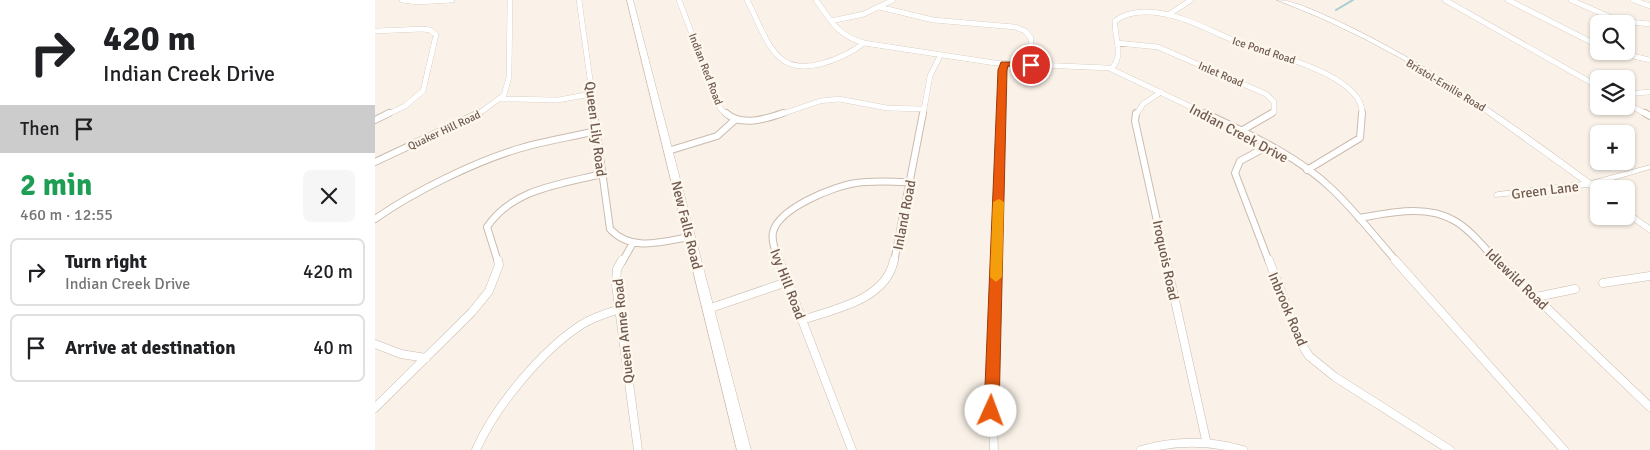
<!DOCTYPE html>
<html lang="en">
<head>
<meta charset="utf-8">
<style>
	body { margin:0; font-family:Signika,sans-serif; background:#f6f6f6; color:#202124; height:100vh; display:flex; flex-direction:column; font-size:19px; white-space:nowrap }
	* { box-sizing:border-box; margin:0 }
	p { font-size:16px; color:#757577 }
	.icon { flex:none; width:28px; height:28px; fill:none; stroke:currentColor; stroke-width:2; stroke-linecap:round; stroke-linejoin:round }
	.map { position:relative; flex:1; overflow:hidden }
	.details { display:flex; flex-direction:column; background:#fff; width:375px }
	.details>* { flex:none }
	.hud { background:#fff; color:#202124; overflow:hidden }
	.buttons { position:absolute; left:1215px; top:15px; display:grid; gap:10px }
	.buttons a { display:grid; place-items:center; width:45px; height:45px; border-radius:8px; background:#fff; box-shadow:0 1px 4px #0004; font-size:25px }
	.pin { position:absolute; display:grid; place-items:center; width:42px; height:42px; color:#fff; margin:-21px; border:2px solid #fff; border-radius:50%; box-shadow:0 1px 5px #0007 }
	.me { position:absolute; width:55px; margin:-28px; rotate:2deg; stroke-linejoin:round; filter:drop-shadow(0 0 4px #0008) }
	.turn { display:flex; align-items:center; gap:18px; height:105px; padding:0 20px; font-size:22px }
	.turn .icon { width:65px; height:65px; stroke-width:2.5 }
	.turn b { display:block; font-size:35px; line-height:42px }
	.then { display:flex; align-items:center; height:48px; padding:0 20px; background:#0003; gap:10px; font-size:19px }
	.round { display:grid; place-items:center; flex:none; width:52px; height:52px; border-radius:8px; background:#f6f6f6 }
	.overview { display:flex; align-items:center; justify-content:space-between; height:85px; padding:0 20px }
	h1 { font-size:30px; font-weight:700; line-height:38px; color:#1e9e55 }
	ul { padding:0; list-style:none }
	li { display:flex; align-items:center; gap:15px; height:68px; margin:0 10px 8px; padding:0 10px; border:2px solid #e0e0e0; border-radius:8px }
	li div { flex:1 }
	li b { display:block; font-size:19px }
	li em { font-style:normal }
	main { display:flex; flex:1; min-height:0 }
	.map>svg:first-child { display:block }
	.lines { fill:none; stroke-linecap:round; stroke-linejoin:round }
	.stream { stroke:#a6cbd1; stroke-width:2 }
	.minor-far2-casing { stroke:#cabbaf; stroke-width:5.5 }
	.minor-far1-casing { stroke:#cabbaf; stroke-width:8 }
	.minor-casing { stroke:#cabbaf; stroke-width:9 }
	.tertiary-casing { stroke:#cabbaf; stroke-width:1 }
	.secondary-casing { stroke:#ccbbad; stroke-width:1 }
	.minor-far2 { stroke:#fff; stroke-width:5 }
	.minor-far1 { stroke:#fff; stroke-width:6 }
	.minor { stroke:#fff; stroke-width:8 }
	.tertiary { fill:#fff; fill-rule:evenodd }
	.secondary { fill:#fff; fill-rule:evenodd }
	.route { fill:#ea580c; stroke:#983908 }
	.slow { fill:#f59e0b }
	.labels { text-anchor:middle; stroke-width:5; stroke-linejoin:round; paint-order:stroke }
	.far-street-label { font-size:11px; fill:#705a4f; stroke:#fdf7ee }
	.street-label { font-size:14px; fill:#705a4f; stroke:#fdf7ee }
</style>
</head>
<body>
<main>
<section class="details">
<div class="hud">
<div class="turn"><svg class="icon" aria-label="right" viewBox="0 0 24 24"><path d="M7 20v-9h11M14 6l5 5-5 5"/></svg><div><b>420 m</b>Indian Creek Drive</div></div>
<div class="then">Then<svg class="icon" aria-label="arrive" viewBox="0 0 24 24"><path d="M6 21V4h12l-3 4 3 4H6"/></svg></div>
</div>
<div class="overview"><div><h1>2 min</h1><p>460 m · 12:55</p></div><a class="round"><svg class="icon" aria-label="close" viewBox="0 0 24 24"><path d="M6 6l12 12M18 6L6 18"/></svg></a></div>
<ul>
<li><svg class="icon" aria-label="right" viewBox="0 0 24 24"><path d="M7 20v-9h11M14 6l5 5-5 5"/></svg><div><b>Turn right</b><p>Indian Creek Drive</p></div><em>420 m</em></li>
<li><svg class="icon" aria-label="arrive" viewBox="0 0 24 24"><path d="M6 21V4h12l-3 4 3 4H6"/></svg><div><b>Arrive at destination</b></div><em>40 m</em></li>
</ul>
</section>
<div class="map">
<svg width="1275" height="450" viewBox="0 0 1275 450">
	<rect width="100%" height="100%" fill="#faf2e8"/>
	<g class="lines">
		<path class="stream" d="M961 10 978 0"/>
		<defs>
			<path id="minor-far2" d="M27 0 43 2 77 0
				M204 0 220 115
				M304 0 345 108 352 115
				M372 0C382 18 389 42 404 57 426 78 469 58 489 43
				M441 0C457 22 462 35 489 43L620 63 734 68 833 115
				M1070 0 1224 87
				M1133 0 1224 46
				M1196 0 1244 21 1275 24
				M1258 0 1275 6
				M504 7 558 20 640 27 650 31 656 38V65
				M793 15 816 0
				M456 21 489 14 518 0
				M0 31 48 29 55 30 61 35 48 91 30 106 11 115
				M742 43 783 47 891 94 899 102V112L894 115
				M1237 51 1275 60
				M736 69C750 55 739 39 740 21 752 12 769 11 784 13 812 17 837 32 863 42 893 53 991 75 987 115
				M1251 94 1275 92
				M126 99 183 100 216 94
				M1251 103 1273 115
				M102 115 129 95 134 77 135 0
				M404 115 445 101 464 99 512 108 549 109
				M548 115 555 76 565 56
				M627 115 629 64
				M761 115 768 104 786 92"/>
			<path id="minor-far1" d="M219 113 235 229C256 252 287 242 314 237
				M351 113C366 127 391 119 408 113
				M761 113 760 121 791 262
				M830 113C874 134 923 156 958 190 981 212 1001 238 1022 262
				M1270 113 1275 116
				M0 120 14 113
				M866 131 897 113
				M893 146 865 161 860 173 894 262
				M293 151 342 136 361 119
				M0 162 104 113
				M932 170 985 138 987 113
				M984 218C1015 213 1051 204 1080 221 1096 230 1110 249 1123 262
				M0 219C40 191 99 162 146 148 170 141 196 137 221 131
				M123 262 112 227C137 189 186 184 227 174
				M247 262 258 243
				M404 262C401 252 396 242 398 232 404 208 459 186 481 183 499 180 517 182 535 182
				M519 262 548 113
				M622 262 627 113"/>
			<path id="minor" d="M247 260 242 269 241 285 263 450
				M404 260 477 450
				M791 260 831 440
				M894 260 925 342 934 356 960 377 1075 450
				M1020 260 1189 450
				M1122 260 1275 407
				M1228 283 1275 276
				M1161 297 1200 289
				M333 309 412 282
				M427 320C460 309 511 300 519 260
				M0 344 26 354 51 358
				M0 408 97 312 114 291 124 265 123 260
				M101 450C120 407 166 351 206 325 218 317 232 313 245 309
				M619 450 617 400 622 260
				M766 450C801 440 833 440 868 450"/>
			<path id="tertiary" d="M902 0C920 0 946 14 963 21 1054 64 1135 121 1216 181L1275 165V169L1221 185 1226 189H1224V194L1213 187 1120 197 1119 195 1120 193 1123 192 1207 182 1108 111 1029 60 988 38 946 18Z
				M1251 209 1275 226V233L1251 216Z"/>
			<path id="secondary" d="M252 0H258L376 450H362Z"/>
		</defs>
		<use href="#minor-far2" class="minor-far2-casing"/>
		<use href="#minor-far1" class="minor-far1-casing"/>
		<use href="#minor" class="minor-casing"/>
		<use href="#tertiary" class="tertiary-casing"/>
		<use href="#secondary" class="secondary-casing"/>
		<use href="#minor-far2" class="minor-far2"/>
		<use href="#minor-far1" class="minor-far1"/>
		<use href="#minor" class="minor"/>
		<use href="#tertiary" class="tertiary"/>
		<use href="#secondary" class="secondary"/>
	</g>
	<path class="route" d="M626 62H656L660 65 656 68 633 66 632 70 624 411 622 415 616 417 611 415 609 411 623 70Z"/>
	<path class="slow" d="M624 199 629 202 627 277 621 282 615 277 618 202Z"/>
	<g class="labels">
		<g class="far-street-label">
			<text transform="translate(889 50) rotate(18)" y="4">Ice Pond Road</text>
			<text transform="translate(331 69) rotate(69)" y="4">Indian Red Road</text>
			<text transform="translate(846 74) rotate(23)" y="4">Inlet Road</text>
			<text transform="translate(1071 85) rotate(31)" y="4">Bristol-Emilie Road</text>
			<text transform="translate(69 130) rotate(-25)" y="4">Quaker Hill Road</text>
		</g>
		<g class="street-label">
			<text transform="translate(221 129) rotate(83)" y="5">Queen Lily Road</text>
			<text transform="translate(864 133) rotate(28)" y="5">Indian Creek Drive</text>
			<text transform="translate(1170 190) rotate(-7)" y="5">Green Lane</text>
			<text transform="translate(529 215) rotate(-79)" y="5">Inland Road</text>
			<text transform="translate(312 225) rotate(76)" y="5">New Falls Road</text>
			<text transform="translate(791 260) rotate(78)" y="5">Iroquois Road</text>
			<text transform="translate(1142 279) rotate(44)" y="5">Idlewild Road</text>
			<text transform="translate(413 284) rotate(69)" y="5">Ivy Hill Road</text>
			<text transform="translate(913 309) rotate(67)" y="5">Inbrook Road</text>
			<text transform="translate(248 331) rotate(-96)" y="5">Queen Anne Road</text>
		</g>
	</g>
</svg>
<div class="buttons">
<a><svg class="icon" aria-label="search" viewBox="0 0 24 24"><circle cx="10" cy="10" r="6"/><path d="M15 15l6 6"/></svg></a>
<a><svg class="icon" aria-label="layers" viewBox="0 0 24 24"><path d="M12 4l9 5-9 5-9-5zM3 14l9 5 9-5"/></svg></a>
<a>+</a>
<a>−</a>
</div>
<div class="pin" style="left:656px;top:65px;background:#d93025"><svg class="icon" aria-label="arrive" viewBox="0 0 24 24"><path d="M6 21V4h12l-3 4 3 4H6"/></svg></div>
<svg class="me" style="left:616px;top:411px" viewBox="-20 -20 40 40"><circle r="19" fill="#fff"/><path d="M0-13L10 11 0 6-10 11z" fill="#ea580c"/></svg>
</div>
</main>
</body>
</html>
